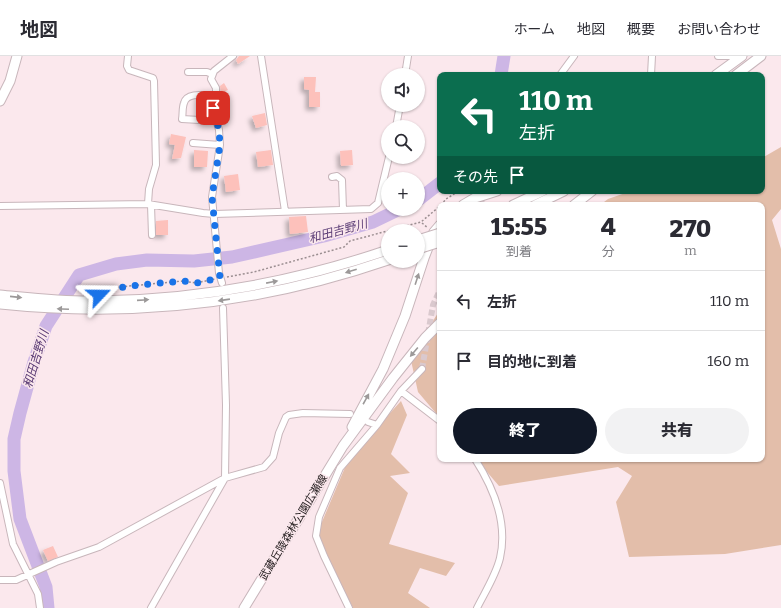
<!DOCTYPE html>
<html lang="ja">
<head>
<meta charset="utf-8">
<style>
	body { margin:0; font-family:Bitter,"Noto Sans JP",serif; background:#f2f2f3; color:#2b2b33; height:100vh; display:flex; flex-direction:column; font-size:15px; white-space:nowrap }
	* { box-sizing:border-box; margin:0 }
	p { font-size:13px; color:#7c7c81 }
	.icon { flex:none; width:22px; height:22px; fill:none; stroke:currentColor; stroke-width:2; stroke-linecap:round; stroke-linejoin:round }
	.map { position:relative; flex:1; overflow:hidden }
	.drawer { position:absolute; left:437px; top:146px; width:328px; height:260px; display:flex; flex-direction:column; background:#fff; border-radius:8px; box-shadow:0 1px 3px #0004 }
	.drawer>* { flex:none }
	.top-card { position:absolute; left:437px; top:16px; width:328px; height:122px; border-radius:8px; box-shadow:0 1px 3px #0004; background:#0b6e4f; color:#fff; overflow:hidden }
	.controls { position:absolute; left:381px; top:12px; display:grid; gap:8px }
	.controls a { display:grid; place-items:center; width:44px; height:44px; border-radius:50%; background:#fff; box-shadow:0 1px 3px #0004; font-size:20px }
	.pin { position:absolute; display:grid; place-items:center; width:34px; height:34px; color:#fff; margin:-17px; border-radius:8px; box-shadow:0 2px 6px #0006 }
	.me { position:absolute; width:44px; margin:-22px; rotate:67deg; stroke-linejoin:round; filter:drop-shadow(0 0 3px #0008) }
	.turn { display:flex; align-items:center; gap:14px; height:84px; padding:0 16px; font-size:18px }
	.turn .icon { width:52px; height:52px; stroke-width:2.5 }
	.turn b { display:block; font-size:28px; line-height:34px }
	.then { display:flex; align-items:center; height:38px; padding:0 16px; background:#0003; gap:8px; font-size:15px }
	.eta { display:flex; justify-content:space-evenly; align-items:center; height:68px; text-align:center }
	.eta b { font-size:24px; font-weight:800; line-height:28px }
	.cta { display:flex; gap:8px; margin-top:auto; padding:8px 16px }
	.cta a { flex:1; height:46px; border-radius:24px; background:#111827; color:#fff; font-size:16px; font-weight:800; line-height:46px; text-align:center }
	.cta a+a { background:#f2f2f3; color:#2b2b33 }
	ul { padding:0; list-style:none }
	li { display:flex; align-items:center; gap:12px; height:60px; padding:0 16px; border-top:1px solid #e1e1e2 }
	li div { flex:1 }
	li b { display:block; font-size:15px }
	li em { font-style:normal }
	header { display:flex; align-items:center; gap:24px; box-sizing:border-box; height:56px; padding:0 20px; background:#fff; border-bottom:1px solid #e1e1e2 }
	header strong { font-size:19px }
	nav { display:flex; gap:22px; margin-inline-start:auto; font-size:14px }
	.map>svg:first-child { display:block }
	.green { fill:#e3beaa }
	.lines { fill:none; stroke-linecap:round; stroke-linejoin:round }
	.river { stroke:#cdb6e5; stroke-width:13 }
	.building { fill:#fdc1bb; filter:url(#shadow) }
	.street-tunnel { stroke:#dac9ce; stroke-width:6; stroke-dasharray:6 3; stroke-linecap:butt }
	.street-casing { stroke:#c8b6bb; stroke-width:8 }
	.secondary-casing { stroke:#c8b6bb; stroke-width:11 }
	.path { stroke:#9b8e91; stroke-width:1.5; stroke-dasharray:2 2; stroke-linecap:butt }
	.street { stroke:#fff; stroke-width:6 }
	.secondary { stroke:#fff; stroke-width:9 }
	.secondary-bridge-casing { stroke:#c8b6bb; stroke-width:11; stroke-linecap:butt }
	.secondary-bridge { stroke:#fff; stroke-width:9 }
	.oneway { fill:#9c9999 }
	.route { stroke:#1a73e8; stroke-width:7; stroke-dasharray:0 12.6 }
	.labels { text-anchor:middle; stroke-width:3; stroke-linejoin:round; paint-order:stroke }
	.street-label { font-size:11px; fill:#221c1d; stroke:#fbe8ed }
	.water-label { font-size:12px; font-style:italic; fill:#593a74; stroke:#fbe8ed }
</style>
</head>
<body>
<header>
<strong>地図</strong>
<nav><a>ホーム</a><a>地図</a><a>概要</a><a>お問い合わせ</a></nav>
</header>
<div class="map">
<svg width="781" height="552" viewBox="0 0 781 552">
	<defs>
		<filter id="shadow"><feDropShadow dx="-3.5" dy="3.5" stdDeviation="2" flood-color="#0004"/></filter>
	</defs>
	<rect width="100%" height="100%" fill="#fbe8ed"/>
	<path class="green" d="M781 91V153L772 164 781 193V489L725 498 629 501 616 446 632 420 618 411 499 430 476 403H762V149H600L608 143 631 135H762V102Z
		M440 254V362L418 336 410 300Z
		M401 345 407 359 391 398 410 417 390 420 408 437 389 488 455 507 446 520 420 512 408 537 430 552H353L316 480 349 402Z"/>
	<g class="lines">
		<path class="river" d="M501 19 504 0
			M418 144 440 127
			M48 552 46 531 20 463 14 415V383L20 357 34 306 46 270 79 219 116 208 147 204 194 205 232 201 324 180 373 166 400 153"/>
	</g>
	<path class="building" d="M239 0H250L238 8 236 4Z
		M304 21H316L315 36H320V51H309V34L304 33Z
		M224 27 228 34 221 37 220 30Z
		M265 57 267 69 256 72 252 60Z
		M171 78 186 81 181 102 172 103 175 89 169 88Z
		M194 94 208 95 207 111H194Z
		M271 94 273 109 258 111 256 96Z
		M352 94 353 109 341 110 340 95Z
		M238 118 240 134 226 136 224 120Z
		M306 160 308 176 290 178 289 161Z
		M168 164V179H156V165Z
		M53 490 58 501 48 505 43 494Z"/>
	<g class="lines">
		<path class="street-tunnel" d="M480 149 484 138
			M422 313 433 249 440 234"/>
		<defs>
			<path id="street" d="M128 0 127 10 129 14 153 22 154 25 156 109 149 133 148 148
				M261 0 285 155
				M718 0H736
				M188 16H207L212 18
				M405 19 408 0
				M560 19 574 0
				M651 19 652 0
				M216 40C207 40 187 35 184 47 182 52 183 58 182 63L217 65
				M396 71 400 49
				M193 87 220 89
				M332 121 337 120 342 124 343 154
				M151 149 152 179
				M0 150 148 148 203 157 214 158 371 153 378 147 389 101
				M222 227 219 217 212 141 220 89 219 74 213 52 216 40V32L211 23 214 15 233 0
				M401 335 440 365
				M368 366 377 369
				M475 403C493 431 508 467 500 502 496 519 485 536 477 552
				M0 427 13 488 38 538 40 552
				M0 524H16L56 506 99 491 225 422 264 411 273 401 279 377 286 361 289 359 303 357 350 358
				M151 552 225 422 226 349 223 252
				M349 552 324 500 316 480 319 461 340 412 377 369 401 335 422 313"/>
			<path id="secondary" d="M716 19 742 0
				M736 19 761 0
				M0 45 10 25 17 0
				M463 149 475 142 497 135
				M513 149 543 135
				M535 149 564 135
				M574 149 592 135
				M0 239C32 242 64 246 97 245 196 244 294 226 388 194
				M0 248C132 262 263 247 388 204
				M352 371 383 313 405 260 424 202 434 176 440 169
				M244 552 343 390 393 322 425 282 440 267"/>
		</defs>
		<use href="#street" class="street-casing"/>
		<use href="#secondary" class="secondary-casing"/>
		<path class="path" d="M441 149 446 143 459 135
			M422 167 428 172
			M227 221 254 216 344 191 350 185 421 166 440 150
			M103 237 107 233 129 230 183 225 196 227 215 223"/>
		<use href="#street" class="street"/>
		<use href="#secondary" class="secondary"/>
		<defs>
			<path id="secondary-bridge" d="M418 184 440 177
				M418 193 440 186"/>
		</defs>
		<use href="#secondary-bridge" class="secondary-bridge-casing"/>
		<use href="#secondary-bridge" class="secondary-bridge"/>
	</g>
	<defs><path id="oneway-solid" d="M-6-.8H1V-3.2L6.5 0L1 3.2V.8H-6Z"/></defs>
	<g class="oneway">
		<use href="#oneway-solid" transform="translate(351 215) rotate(163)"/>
		<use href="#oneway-solid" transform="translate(417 223) rotate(-72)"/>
		<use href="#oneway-solid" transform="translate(272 226) rotate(-11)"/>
		<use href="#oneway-solid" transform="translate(16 241) rotate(6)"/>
		<use href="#oneway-solid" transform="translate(143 244) rotate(-4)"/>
		<use href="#oneway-solid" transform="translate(224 244) rotate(172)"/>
		<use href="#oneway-solid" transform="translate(63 253) rotate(-178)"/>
		<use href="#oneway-solid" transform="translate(414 296) rotate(130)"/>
		<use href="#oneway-solid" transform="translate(366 343) rotate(-61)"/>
	</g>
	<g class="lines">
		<path class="route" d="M99 239 108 234 129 230 183 225 196 227 220 222 212 141 220 89 219 74 213 52"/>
	</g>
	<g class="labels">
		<g class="street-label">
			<text transform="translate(293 471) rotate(-59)" y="4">武蔵丘陵森林公園広瀬線</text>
		</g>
		<g class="water-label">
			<text transform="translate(338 175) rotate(-15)" y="4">和田吉野川</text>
			<text transform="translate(36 303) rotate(-73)" y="4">和田吉野川</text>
		</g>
	</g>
</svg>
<div class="controls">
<a><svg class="icon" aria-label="sound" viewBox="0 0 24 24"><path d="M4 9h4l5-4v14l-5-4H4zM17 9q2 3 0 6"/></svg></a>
<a><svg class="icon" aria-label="search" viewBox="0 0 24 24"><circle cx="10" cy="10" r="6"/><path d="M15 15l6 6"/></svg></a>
<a>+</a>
<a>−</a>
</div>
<div class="pin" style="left:213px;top:52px;background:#d93025"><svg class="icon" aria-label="arrive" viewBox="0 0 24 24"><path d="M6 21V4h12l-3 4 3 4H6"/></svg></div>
<svg class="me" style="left:99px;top:239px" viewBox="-20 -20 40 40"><path d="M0-17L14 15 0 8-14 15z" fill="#1a73e8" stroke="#fff" stroke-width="4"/></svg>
<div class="top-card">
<div class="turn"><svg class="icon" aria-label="left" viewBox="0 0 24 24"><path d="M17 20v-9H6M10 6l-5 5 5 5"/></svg><div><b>110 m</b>左折</div></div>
<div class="then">その先<svg class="icon" aria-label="arrive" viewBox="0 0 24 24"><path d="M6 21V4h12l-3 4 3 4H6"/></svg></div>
</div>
<section class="drawer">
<div class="eta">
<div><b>15:55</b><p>到着</p></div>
<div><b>4</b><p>分</p></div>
<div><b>270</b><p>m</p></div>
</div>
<ul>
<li><svg class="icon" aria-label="left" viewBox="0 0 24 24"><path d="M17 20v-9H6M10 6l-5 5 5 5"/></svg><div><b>左折</b></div><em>110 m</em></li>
<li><svg class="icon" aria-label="arrive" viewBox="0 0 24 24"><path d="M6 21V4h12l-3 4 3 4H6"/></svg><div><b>目的地に到着</b></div><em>160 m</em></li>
</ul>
<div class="cta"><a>終了</a><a>共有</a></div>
</section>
</div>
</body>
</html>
